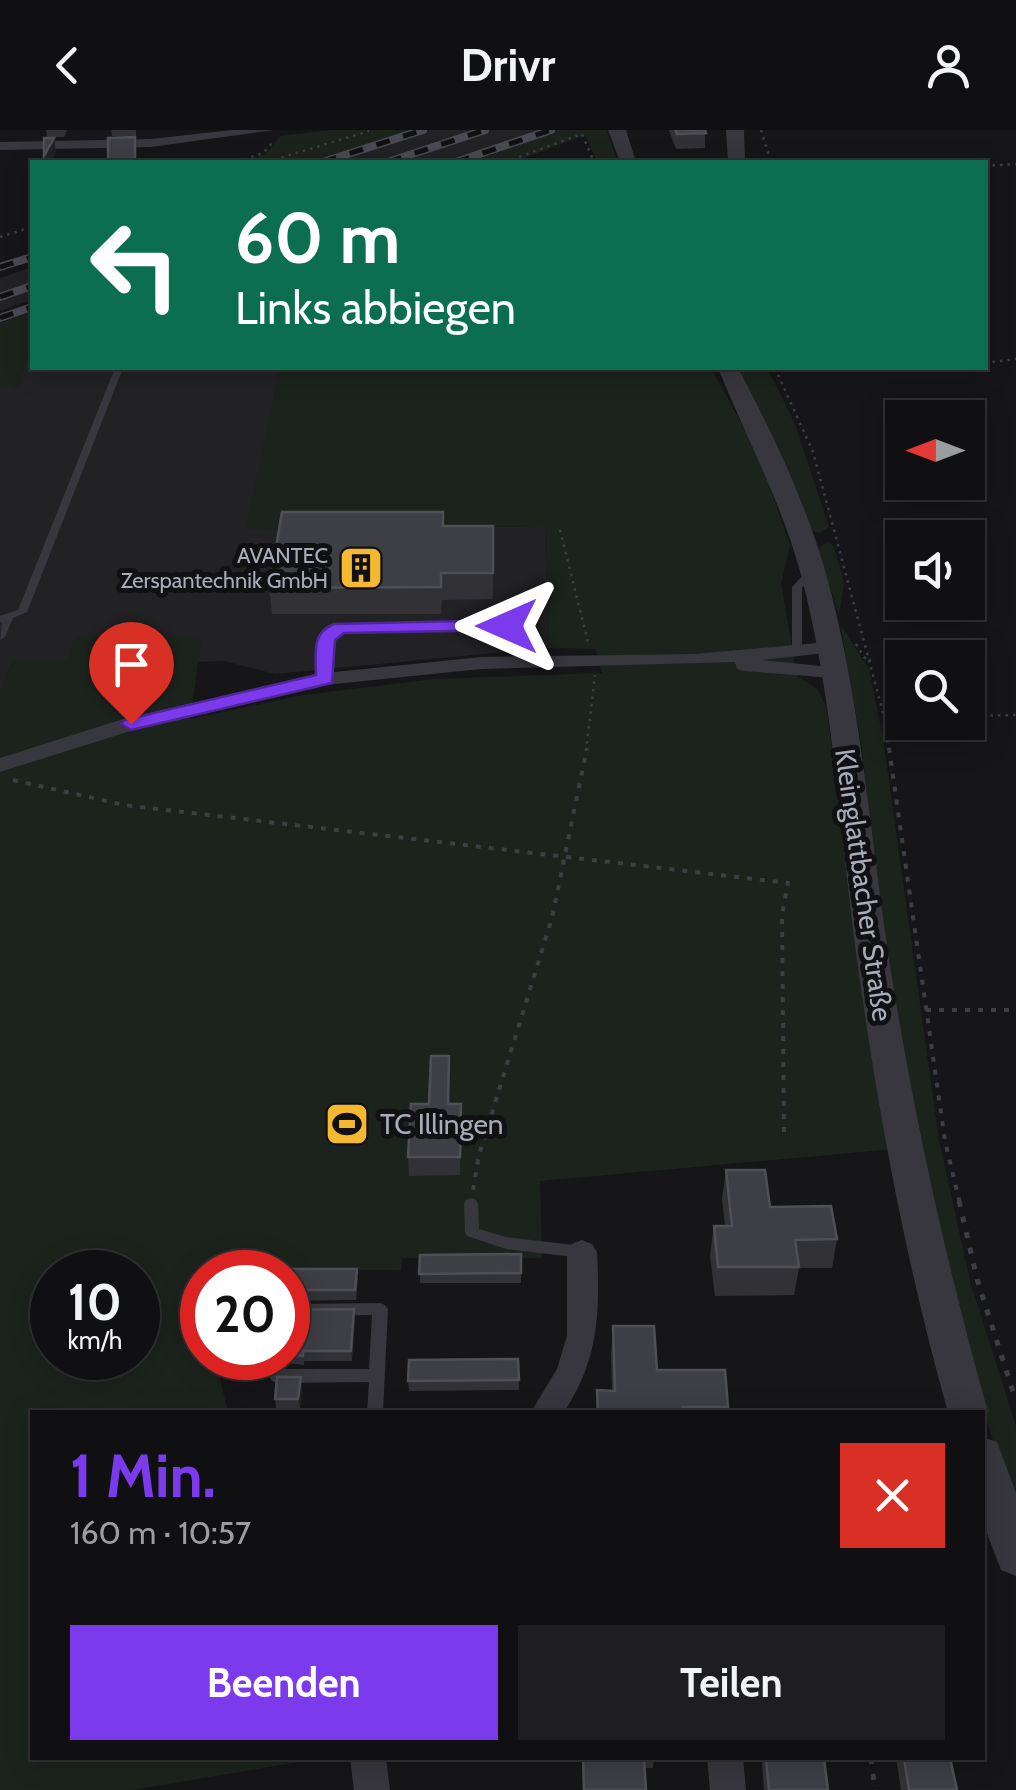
<!DOCTYPE html>
<html lang="de">
<head>
<meta charset="utf-8">
<style>
	body { margin:0; font-family:Cabin,sans-serif; background:#1e1e20; color:#f1f3f6; height:100vh; display:flex; flex-direction:column; font-size:38px; white-space:nowrap }
	* { box-sizing:border-box; margin:0 }
	p { font-size:32px; color:#9c9d9f }
	.icon { flex:none; width:55px; height:55px; fill:none; stroke:currentColor; stroke-width:2; stroke-linecap:round; stroke-linejoin:round }
	.map { position:relative; flex:1; overflow:hidden }
	.sheet { position:absolute; left:30px; top:1280px; width:955px; height:350px; display:flex; flex-direction:column; background:#101012; border-radius:0px; box-shadow:0 5px 25px #0003,0 0 0 2px #303032 }
	.sheet>* { flex:none }
	.banner { position:absolute; left:30px; top:30px; width:958px; height:210px; border-radius:0px; box-shadow:0 5px 25px #0003,0 0 0 2px #303032; background:#0b6e4f; color:#fff; overflow:hidden }
	.needle { width:65px; rotate:270deg }
	.fabs { position:absolute; left:885px; top:270px; display:grid; gap:20px }
	.fabs a { display:grid; place-items:center; width:100px; height:100px; border-radius:0px; background:#101012; box-shadow:0 5px 25px #0003,0 0 0 2px #303032; font-size:50px }
	.speed { position:absolute; left:30px; top:1120px; display:flex; gap:20px; font-size:50px; font-weight:700; text-align:center }
	.speed>* { display:grid; place-content:center; width:130px; height:130px; border-radius:50%; background:#101012; box-shadow:0 5px 25px #0003,0 0 0 2px #303032; line-height:1 }
	.speed small { font-size:25px; font-weight:400 }
	.speed .limit { border:15px solid #d22; background:#fff; color:#111 }
	.pin { position:absolute; display:grid; place-items:center; width:85px; height:85px; color:#fff; margin:-102px -42px; border-radius:50% 50% 50% 0; rotate:-45deg; box-shadow:0 0 10px #0007 }
	.pin .icon { rotate:45deg }
	.me { position:absolute; width:110px; margin:-55px; rotate:270deg; stroke-linejoin:round; filter:drop-shadow(0 0 8px #0008) }
	.turn { display:flex; align-items:center; gap:35px; height:210px; padding:0 40px; font-size:45px }
	.turn .icon { width:130px; height:130px; stroke-width:2.5 }
	.turn b { display:block; font-size:70px; line-height:85px }
	.round { display:grid; place-items:center; flex:none; width:105px; height:105px; border-radius:0px; background:#1e1e20 }
	.head { display:flex; align-items:center; justify-content:space-between; height:170px; padding:0 40px }
	h1 { font-size:60px; font-weight:700; line-height:75px; color:#7c3aed }
	.primary-button { display:flex; gap:20px; margin-top:auto; padding:20px 40px }
	.primary-button a { flex:1; height:115px; border-radius:0px; background:#7c3aed; color:#fff; font-size:40px; font-weight:700; line-height:115px; text-align:center }
	.primary-button a+a { background:#1e1e20; color:#f1f3f6 }
	header { display:flex; justify-content:space-between; align-items:center; height:130px; padding:0 40px; background:#101012; font-size:45px; font-weight:700 }
	.map>svg:first-child { display:block }
	.built { fill:#222225 }
	.green { fill:#1c231d; fill-rule:evenodd }
	.lines { fill:none; stroke-linecap:round; stroke-linejoin:round }
	.path-far2 { stroke:#3d3e44; stroke-width:2.5; stroke-dasharray:2.5 5; stroke-linecap:butt }
	.path-far1 { stroke:#3d3e44; stroke-width:4; stroke-dasharray:5 8; stroke-linecap:butt }
	.path { stroke:#3d3e44; stroke-width:5; stroke-dasharray:6 10; stroke-linecap:butt }
	.service { fill:#37373d; fill-rule:evenodd }
	.minor { fill:#37373d; fill-rule:evenodd }
	.tertiary { fill:#37373d; fill-rule:evenodd }
	.rail-casing { stroke:#4a4b52; stroke-width:8 }
	.rail { stroke:#111113; stroke-width:5; stroke-dasharray:14; stroke-linecap:butt }
	.wall { fill:#323236 }
	.shaded-wall { fill:#212124 }
	.building { fill:#3e3f44; stroke:#4f5056; stroke-width:2.5 }
	.route { fill:#7c3aed; stroke:#51269a; stroke-width:2.5 }
	.labels { text-anchor:middle; stroke-width:10; stroke-linejoin:round; paint-order:stroke }
	.far-poi-label { font-size:22px; fill:#a7acb8; stroke:#111113; text-anchor:end }
	.street-label { font-size:28px; fill:#a7acb8; stroke:#111113 }
	.poi-label { font-size:28px; fill:#a7acb8; stroke:#111113; text-anchor:start }
</style>
</head>
<body>
<header><svg class="icon" aria-label="back" viewBox="0 0 24 24"><path d="M15 5l-7 7 7 7"/></svg>Drivr<svg class="icon" aria-label="person" viewBox="0 0 24 24"><circle cx="12" cy="8" r="4"/><path d="M4 21q1-7 8-7t8 7"/></svg></header>
<div class="map">
<svg width="1016" height="1660" viewBox="0 0 1016 1660">
	<rect width="100%" height="100%" fill="#161618"/>
	<path class="built" d="M412 0H564L469 32H312Z
		M32 137V170L0 181V148Z
		M28 225H32V238H280L246 400 545 396 548 518 275 544 224 531 196 532 201 517 67 529H14L0 562V258L18 257Z"/>
	<path class="green" d="M331 0H412L312 32H242L266 24 280 6Z
		M564 0H606L618 32H597L585 5 514 32H469Z
		M32 182V225H28L18 258H0V193Z
		M280 238H711L758 323 790 415 781 454 797 546 817 559 826 577 874 914 894 1019 540 1051 542 1128H402L401 1140 194 1139 202 1176V1228H215L228 1282H32V1628H323L131 1660H0V562L14 529H67L76 506H190L201 512 190 589 303 565 434 549 602 543 596 519 548 518 545 396 245 400ZM52 1142H138V1228H52Z
		M736 238H767L795 294 829 397 819 403 811 400Z
		M827 413 833 415 844 452 839 485 817 418Z
		M841 495 869 539 883 608 939 1010 970 1151 1016 1296V1377C929 1140 891 887 864 637 859 590 847 543 841 495Z"/>
	<g class="lines">
		<path class="path-far2" d="M761 0 771 32
			M237 32 263 23 273 12
			M267 32 369 1
			M505 32 582 4 594 32
			M985 36 1016 34
			M0 107 32 97
			M985 233 1016 229
			M775 238 813 322 884 586 889 621
			M560 400 589 516
			M856 514 866 530H871
			M884 586H902
			M968 586 1016 585
			M586 621 595 545"/>
		<path class="path-far1" d="M889 618 945 1011 960 1074
			M13 650 124 675 788 753 782 785 784 1005
			M926 880H1016
			M473 1060 479 1025 552 788 587 618"/>
		<path class="path" d="M959 1071 977 1149 1016 1271
			M871 1628 875 1660"/>
		<path class="service" d="M115 238H123L27 482 13 488 5 507 0 510 2 492H0V486L18 480Z
			M812 438 817 441 802 458V518L797 521 792 518V457L809 439Z
			M507 493 522 499 523 533H515L514 531 512 501 506 499 343 501C325 512 330 531 330 549L325 552 320 549C319 527 316 508 337 496Z
			M471 1068 476 1070 478 1074 479 1099 506 1107 582 1116 587 1118 589 1122 587 1126 582 1128 506 1119 467 1106 465 1102 464 1074 466 1070Z
			M380 1173 385 1175 388 1179 383 1282H367L369 1252 277 1253 272 1251 269 1246 272 1241 277 1239H369L372 1185 288 1186V1174Z"/>
		<path class="minor" d="M232 0H274L151 17 0 20V12L151 9Z
			M828 512 838 518 835 522 761 530 840 538 843 542 833 548 744 541 737 539 735 532 481 539 325 555 137 599 0 642V628L123 589 325 543 481 527 694 524Z
			M582 1110 592 1114 597 1122C600 1182 599 1230 564 1282H531L557 1239 567 1206V1122L572 1114Z
			M350 1628H386L390 1660H354Z
			M707 1628H743L746 1660H710Z"/>
		<path class="tertiary" d="M608 0H626L636 32H620Z
			M726 0H744L745 32H728Z
			M718 238H738C772 302 804 369 825 440 861 567 869 699 889 829 913 982 946 1133 988 1282L982 1294V1282H948C906 1134 878 982 857 830 839 700 834 568 800 441 780 369 745 305 718 238Z
			M982 1307 997 1312 1016 1363V1446L1001 1440 982 1390Z"/>
		<defs>
			<path id="rail" d="M323 32 423 0
				M388 32 485 0
				M456 32 551 0
				M0 137 32 127
				M0 167 32 156
				M0 188 32 177"/>
		</defs>
		<use href="#rail" class="rail-casing"/>
		<use href="#rail" class="rail"/>
	</g>
	<path class="wall" d="M46 0H67L64 7H47Z
		M111 0H136V6H112Z
		M669 0H705V18L676 19Z
		M443 382 444 396H493V469L442 470 441 484H272L269 458Z
		M449 926V974H461L460 1045 409 1046 408 1027Z
		M726 1040 770 1077 837 1109 832 1138H799L794 1165 715 1166 710 1125 714 1096H725L722 1069Z
		M521 1124V1153H420V1125Z
		M288 1142 358 1148 356 1170 288 1171Z
		M288 1180 355 1189 352 1231H304V1235L267 1231V1228H288Z
		M613 1196 657 1240 728 1277V1282H596L597 1260 612 1261 611 1225Z
		M518 1229 519 1260 409 1261 408 1251Z
		M302 1256 300 1278H276L275 1269Z
		M583 1628H654L653 1638H644L645 1660H583Z
		M763 1628H824L828 1660H764L762 1634Z
		M896 1628H950L957 1660H901Z"/>
	<path class="shaded-wall" d="M54 8 56 23 51 32H45L44 26Z
		M354 1179 355 1189 352 1231 351 1221Z
		M301 1247 302 1256 300 1278 298 1269Z"/>
	<path class="building" d="M675 0H705L706 3 677 4Z
		M135 7V32H56L108 29V8Z
		M44 8H54L44 26Z
		M282 382H443V396H493V443H441V457L269 458Z
		M431 926H449L448 974H461L460 1027H408L411 974H429Z
		M726 1040H765L770 1077 831 1076 837 1109 795 1110 799 1137H718L714 1096H732Z
		M521 1124V1143L419 1144 420 1125Z
		M228 1139H357L355 1160H288V1142H227Z
		M354 1179 351 1221H303V1226L288 1224V1180Z
		M613 1196H654L657 1240H725L728 1277H683V1282H598L597 1260 615 1261Z
		M518 1229 519 1250 408 1251 409 1230Z
		M277 1247H301L298 1269H275Z
		M583 1628H644L646 1660H584Z
		M766 1628H824L828 1660H769Z
		M904 1628H950L957 1660H909Z"/>
	<path class="route" d="M507 490 516 496 514 500 344 503 335 510 332 553 131 600 121 594 124 590 316 545C316 523 311 503 334 494Z"/>
	<defs>
		<symbol id="building-square" viewBox="-11 -11 22 22"><rect x="-9" y="-9" width="18" height="18" rx="4" fill="#f4b831" stroke="#111113"/><path d="M-4-6H4V6H1V3H-1V6H-4ZM-2.5-4.3h1.7v1.8h-1.7ZM.8-4.3h1.7v1.8H.8ZM-2.5-1h1.7V.8h-1.7ZM.8-1h1.7V.8H.8Z" fill="#111"/></symbol>
		<symbol id="stadium-square" viewBox="-11 -11 22 22"><rect x="-9" y="-9" width="18" height="18" rx="4" fill="#f4b831" stroke="#111113"/><path d="M0-5a6.5 5 0 1 0 0 10a6.5 5 0 1 0 0-10ZM-3.5-1.8h7v3.6h-7Z" fill="#111"/></symbol>
	</defs>
	<g fill-rule="evenodd">
		<use href="#building-square" x="336" y="413" width="50" height="50"/>
		<use href="#stadium-square" x="322" y="969" width="50" height="50"/>
	</g>
	<g class="labels">
		<g class="far-poi-label">
			<text x="328" y="433">AVANTEC<tspan x="328" dy="25">Zerspantechnik GmbH</tspan></text>
		</g>
		<g class="street-label">
			<text transform="translate(864 755) rotate(82)" y="10">Kleinglattbacher Straße</text>
		</g>
		<g class="poi-label">
			<text x="380" y="1004">TC Illingen</text>
		</g>
	</g>
</svg>
<div class="fabs">
<a><svg class="needle" viewBox="-14 -14 28 28"><path d="M0-13l5 13h-10z" fill="#e53935"/><path d="M0 13l5-13h-10z" fill="#9c9d9f"/></svg></a>
<a><svg class="icon" aria-label="sound" viewBox="0 0 24 24"><path d="M4 9h4l5-4v14l-5-4H4zM17 9q2 3 0 6"/></svg></a>
<a><svg class="icon" aria-label="search" viewBox="0 0 24 24"><circle cx="10" cy="10" r="6"/><path d="M15 15l6 6"/></svg></a>
</div>
<div class="speed"><div>10<small>km/h</small></div><div class="limit">20</div></div>
<div class="pin" style="left:131px;top:594px;background:#d93025"><svg class="icon" aria-label="arrive" viewBox="0 0 24 24"><path d="M6 21V4h12l-3 4 3 4H6"/></svg></div>
<svg class="me" style="left:507px;top:496px" viewBox="-20 -20 40 40"><path d="M0-17L14 15 0 8-14 15z" fill="#7c3aed" stroke="#fff" stroke-width="4"/></svg>
<div class="banner">
<div class="turn"><svg class="icon" aria-label="left" viewBox="0 0 24 24"><path d="M17 20v-9H6M10 6l-5 5 5 5"/></svg><div><b>60 m</b>Links abbiegen</div></div>
</div>
<section class="sheet">
<div class="head"><div><h1>1 Min.</h1><p>160 m · 10:57</p></div><a class="round" style="background:#d93025;color:#fff"><svg class="icon" aria-label="close" viewBox="0 0 24 24"><path d="M6 6l12 12M18 6L6 18"/></svg></a></div>
<div class="primary-button"><a>Beenden</a><a>Teilen</a></div>
</section>
</div>
</body>
</html>
